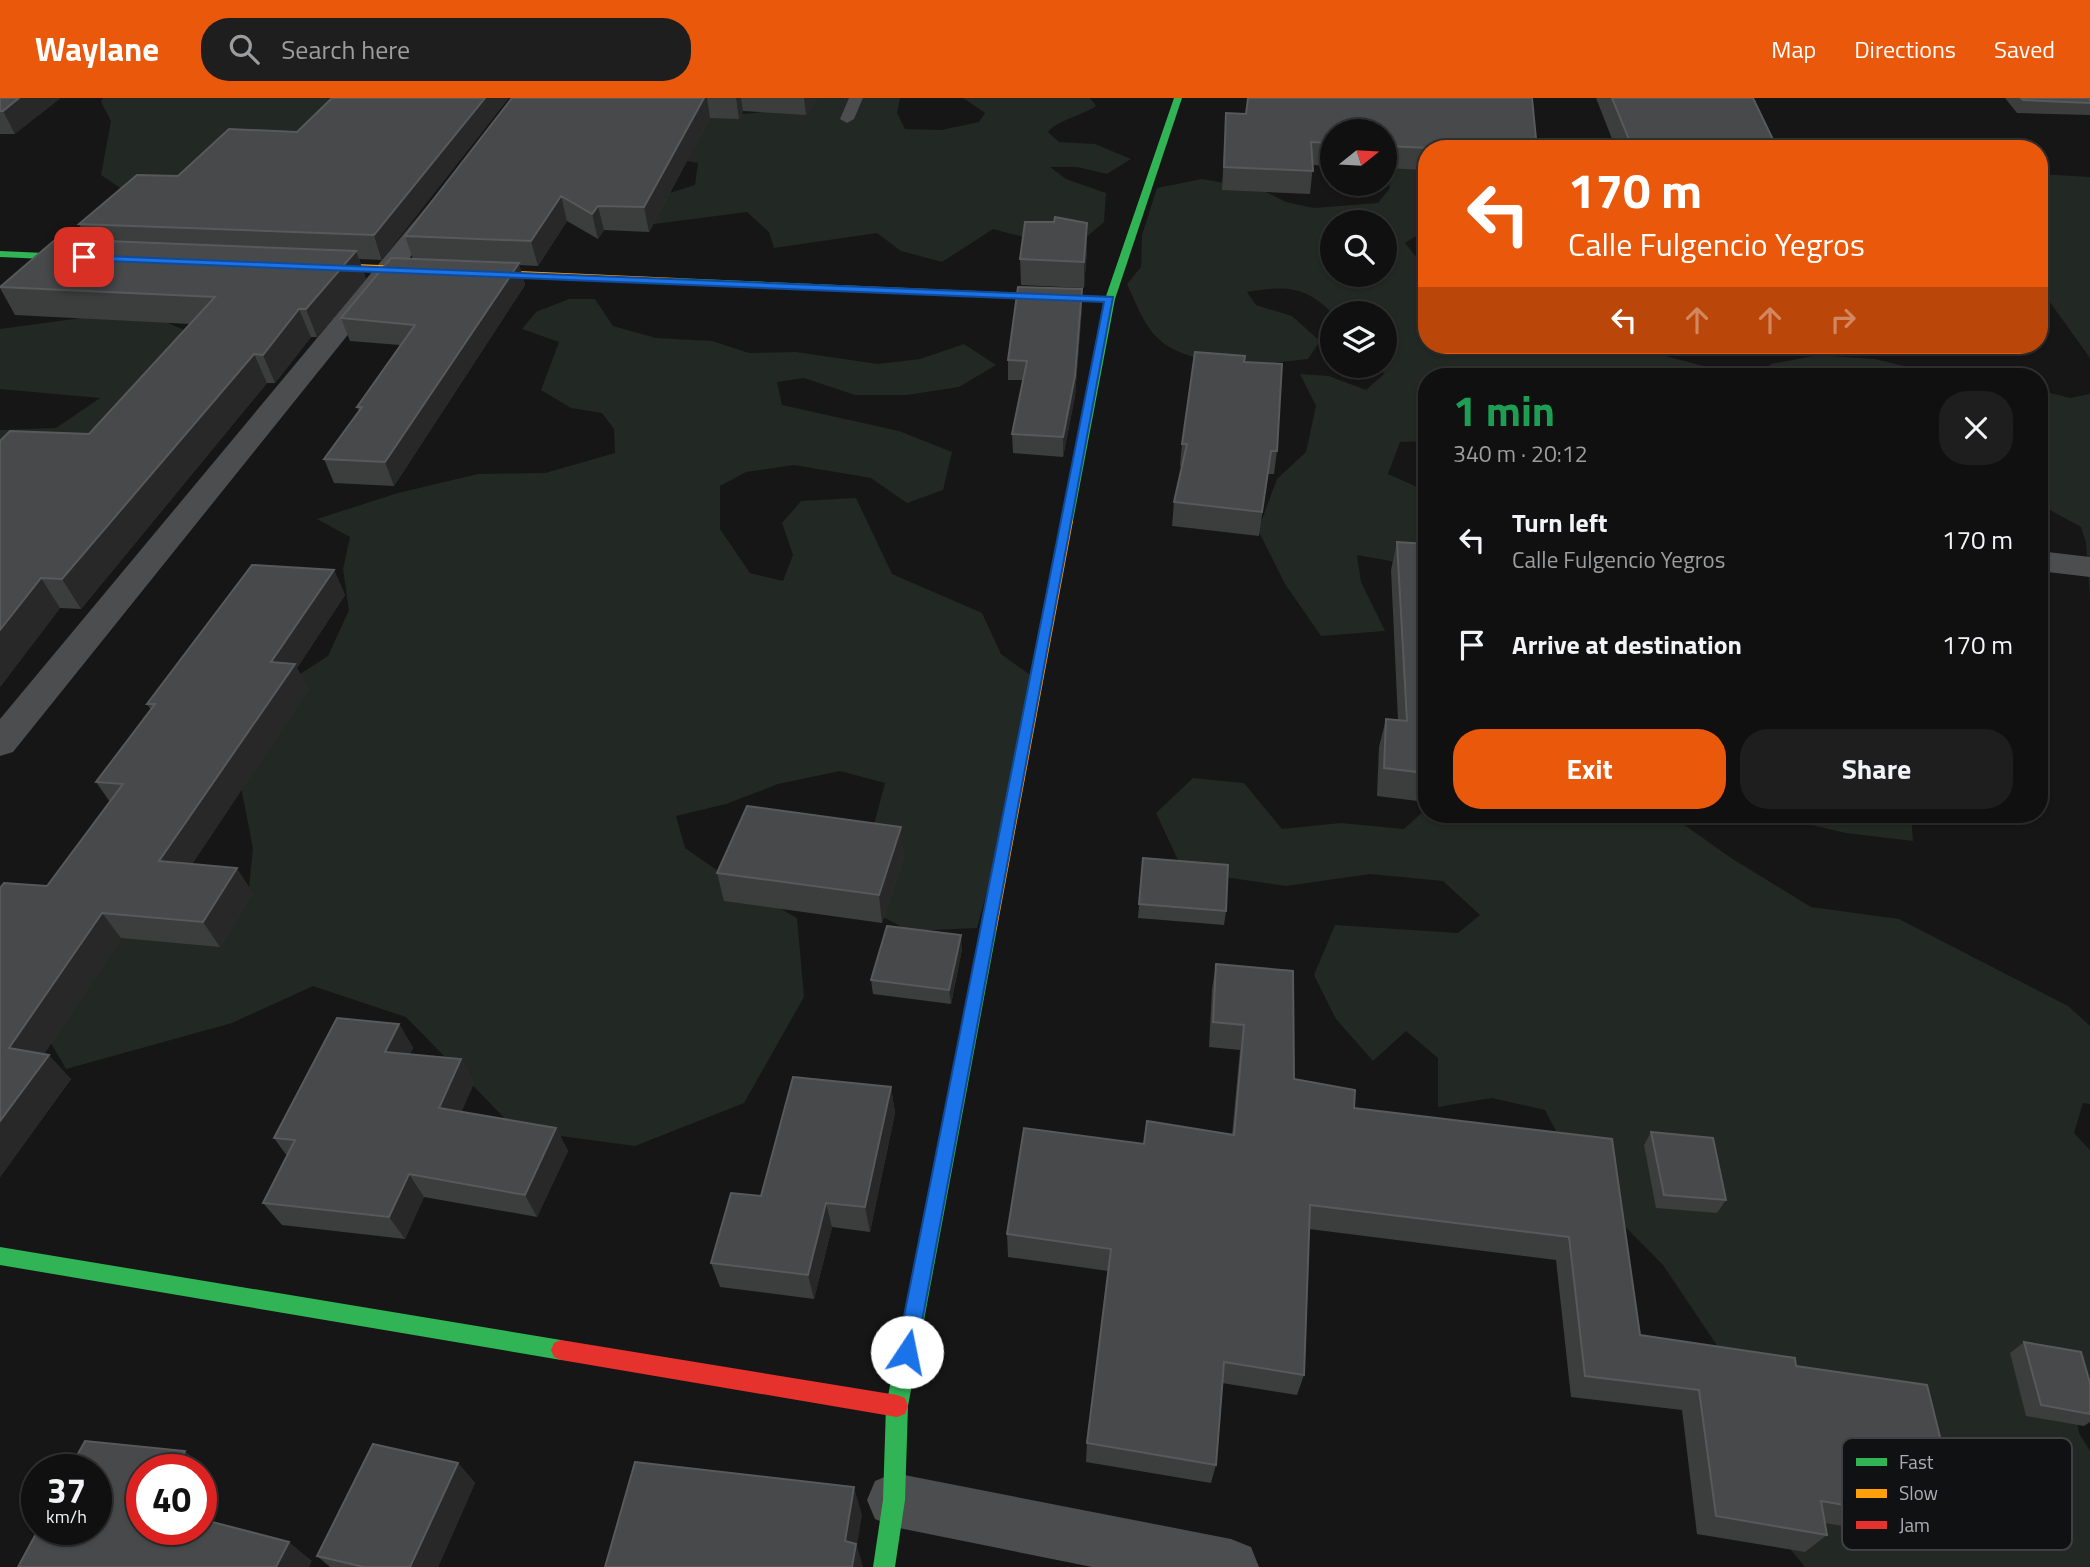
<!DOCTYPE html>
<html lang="en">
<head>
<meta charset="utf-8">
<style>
	body { margin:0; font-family:"Titillium Web",sans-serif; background:#1e1e1e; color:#f1f3f6; height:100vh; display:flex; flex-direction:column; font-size:26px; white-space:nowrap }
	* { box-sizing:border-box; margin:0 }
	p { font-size:23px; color:#9c9d9f }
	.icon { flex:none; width:38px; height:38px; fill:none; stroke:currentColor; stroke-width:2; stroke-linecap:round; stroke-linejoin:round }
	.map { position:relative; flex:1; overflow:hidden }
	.side { position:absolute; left:1418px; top:270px; width:630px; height:455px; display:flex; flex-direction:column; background:#101010; border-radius:28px; box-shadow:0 2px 5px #0004,0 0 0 2px #303030 }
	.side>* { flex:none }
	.guide { position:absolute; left:1418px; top:42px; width:630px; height:214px; border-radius:28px; box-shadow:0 2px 5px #0004,0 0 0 2px #303030; background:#ea580c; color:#fff; overflow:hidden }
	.needle { width:46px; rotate:72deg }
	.buttons { position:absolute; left:1320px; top:21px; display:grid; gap:14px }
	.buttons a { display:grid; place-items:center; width:77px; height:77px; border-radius:50%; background:#101010; box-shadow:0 2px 5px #0004,0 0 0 2px #303030; font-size:35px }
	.speed { position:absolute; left:21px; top:1356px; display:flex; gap:14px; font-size:35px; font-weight:700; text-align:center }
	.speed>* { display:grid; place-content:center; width:91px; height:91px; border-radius:50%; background:#101010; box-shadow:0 2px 5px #0004,0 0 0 2px #303030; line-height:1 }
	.speed small { font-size:18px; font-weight:400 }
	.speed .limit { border:10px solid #d22; background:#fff; color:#111 }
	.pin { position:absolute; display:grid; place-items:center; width:60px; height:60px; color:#fff; margin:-30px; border-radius:14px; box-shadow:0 4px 10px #0006 }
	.me { position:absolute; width:77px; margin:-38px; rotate:11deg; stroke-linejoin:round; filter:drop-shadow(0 0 5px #0008) }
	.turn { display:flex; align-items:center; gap:24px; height:147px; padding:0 35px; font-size:32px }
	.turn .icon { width:91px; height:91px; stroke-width:2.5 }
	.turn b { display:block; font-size:49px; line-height:60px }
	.lanes { display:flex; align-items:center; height:66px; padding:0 35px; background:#0003; justify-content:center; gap:35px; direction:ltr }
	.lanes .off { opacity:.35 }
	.round { display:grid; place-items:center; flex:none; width:74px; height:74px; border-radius:28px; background:#1e1e1e }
	.summary { display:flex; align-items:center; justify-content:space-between; height:119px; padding:0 35px }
	h1 { font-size:42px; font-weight:700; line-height:52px; color:#1e9e55 }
	.action { display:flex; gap:14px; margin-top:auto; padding:14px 35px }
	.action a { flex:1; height:80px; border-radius:28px; background:#ea580c; color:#fff; font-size:28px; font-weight:700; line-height:80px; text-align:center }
	.action a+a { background:#1e1e1e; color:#f1f3f6 }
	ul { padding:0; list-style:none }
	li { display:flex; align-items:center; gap:21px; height:105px; padding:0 35px }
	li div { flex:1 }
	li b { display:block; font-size:26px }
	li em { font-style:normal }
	header { display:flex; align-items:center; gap:42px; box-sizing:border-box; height:98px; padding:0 35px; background:#ea580c; color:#fff }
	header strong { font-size:33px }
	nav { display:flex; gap:38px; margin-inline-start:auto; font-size:24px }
	.search { width:490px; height:63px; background:#1e1e1e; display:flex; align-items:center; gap:18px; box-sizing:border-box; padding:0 24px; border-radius:28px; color:#9c9d9f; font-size:26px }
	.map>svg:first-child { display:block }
	.green { fill:#222823; fill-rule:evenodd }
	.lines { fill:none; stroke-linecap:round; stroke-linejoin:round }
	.lane { fill:#4c4d4f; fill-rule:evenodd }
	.street { fill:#4c4d4f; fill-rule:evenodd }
	.fast { fill:#30b455; fill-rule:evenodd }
	.slow { fill:#ff9f0a; fill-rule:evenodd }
	.jam { fill:#e5322d; fill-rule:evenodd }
	.wall { fill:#3c3d3d }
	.shaded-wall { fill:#282828 }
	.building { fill:#48494a; stroke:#57595b; stroke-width:2 }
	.route { fill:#1a73e8; stroke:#114b97; stroke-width:2 }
	.key { fill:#101112; stroke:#3e4043; stroke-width:2 }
	.key-label { font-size:19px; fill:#a9aeb5 }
</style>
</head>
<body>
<header>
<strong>Waylane</strong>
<div class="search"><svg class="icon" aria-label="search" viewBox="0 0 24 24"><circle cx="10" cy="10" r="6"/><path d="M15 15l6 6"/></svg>Search here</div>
<nav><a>Map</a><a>Directions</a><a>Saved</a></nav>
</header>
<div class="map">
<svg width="2090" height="1469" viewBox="0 0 2090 1469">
	<rect width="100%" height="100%" fill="#161616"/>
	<path class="green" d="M103 0H341L372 24 170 84 123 92 101 77 111 23 101 4Z
		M800 0H900L897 15 905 31 941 32 979 24 985 15 963 0H1090L1096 8C1082 18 1057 22 1048 34L1059 44 1095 46 1131 61 1107 76 1077 69H1050L1066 81 1106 95 1104 124 1076 148 1042 144 993 131 942 164 901 153 877 135 774 150 769 134 747 114 639 128 644 103 695 87 698 65 670 60 707 14C746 17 765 18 800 0Z
		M1410 0 1507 42 1538 47 1537 51H1426V132L1405 145 1418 161 1426 162V247H1625L1703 268 1705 278H1426V343L1400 344 1388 376 1426 393V475L1418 468 1357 457 1361 484 1385 533 1321 538 1285 486 1258 432 1277 381 1306 354 1316 308 1300 276 1329 278 1366 292 1384 276 1378 268H1384V215H1332C1304 187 1285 188 1247 194L1256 207 1292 218 1320 243 1308 261C1263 267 1178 274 1149 230 1140 217 1134 201 1127 186L1141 169 1142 137 1157 90 1202 81 1260 91 1286 104 1314 110 1378 105 1390 90C1375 47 1384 34 1410 0ZM1332 124H1384V177H1332Z
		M2039 76 2090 79V260L2039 189Z
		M569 201H595L613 228 656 240 712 243 749 255 796 254 878 266 920 261 964 246 996 267 959 289 907 297H855L804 280 777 284 782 307 899 333 952 354 943 392 907 405 871 380 794 367 746 374 720 388V431L750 475 783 483 793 457 782 425 801 403 856 400 892 476 982 515 1001 556 1043 586 977 830 909 833 859 806 869 745 885 685 840 673 778 686 726 706 676 718 685 750 734 784 797 820 804 899 744 1005 635 1048 516 1032 406 919 313 888 232 925 66 971 35 918 62 864 172 811 249 790 253 750 234 654 263 600 328 558 349 512 343 471 350 439 317 421 398 395 478 376 545 375 615 355 614 331 602 315 571 310 541 292 559 244 522 231 536 214Z
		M152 218 205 241 233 284 0 385V332L56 330 100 300 0 291V231L81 220Z
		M1818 257 1875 261 1945 278H1762L1771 266Z
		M2039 292 2070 300 2090 296V500L2086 445 2081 429 2039 406Z
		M1193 680 1244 685 1282 731 1341 725 1404 731 1426 711V716H1669L1731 760 1811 809 1899 821 2068 908 2090 928V1006L2083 1005 2074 1035 2090 1052V1290L2073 1288 2079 1335 2090 1353V1469H1805L1790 1451 1720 1252 1663 1167 1584 1087 1545 1012 1492 1000 1438 1009V960L1406 933 1373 963 1336 921 1314 877 1335 827 1458 835 1480 817 1443 783 1370 776 1286 788 1183 773 1156 715Z
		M1764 716H1911L1913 743 1846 735Z"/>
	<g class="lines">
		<path class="lane" d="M849 0H863L854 21 847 25 840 21Z"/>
		<path class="street" d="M440 100 448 102 452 107 448 112 13 654 0 658V621L432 102Z
			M2039 453 2090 459V479L2039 473Z
			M894 1375 1231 1441 1251 1449 1259 1469H1092L894 1429 875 1421 867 1402 875 1383Z"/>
		<path class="fast" d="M1174 0H1182L1115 201 1073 423 1072 426H1062L1061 423 1105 201Z
			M0 153 90 157 95 160 90 163 0 159Z
			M677 180 1069 197 1074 200 1069 203 673 185 672 183Z
			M989 823 995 825 997 830 908 1308 905 1402 895 1469H873L883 1402 886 1308 981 830 983 825Z
			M0 1149 561 1242 568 1245 571 1252 568 1259 561 1262 0 1167Z"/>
		<path class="slow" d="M311 164 677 180 682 183 677 186 307 169V165Z
			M1067 419 1073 423 997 830 995 835H983L981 830 1061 423Z"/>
		<path class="jam" d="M561 1242 897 1297 905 1300 908 1308 905 1316 897 1319 561 1262 554 1259 551 1252 554 1245Z"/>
	</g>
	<path class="wall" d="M0 0 15 36H0Z
		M332 0 382 162 359 161 366 181 317 239H311L275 285H267L81 511 60 510 0 589 89 336 190 226 15 217 0 190V188L88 142 79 126 178 78 297 34Z
		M512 0H817L806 17 743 13 739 21 710 20 649 134 604 132 598 141 567 123 538 168 519 167 525 187 394 388 334 385 324 361 359 313 357 309 400 247 350 243 341 220 413 161 405 138Z
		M1596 0H1753L1777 50V51H1616Z
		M2005 0H2090V17L2017 15Z
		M1226 15 1246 16 1537 51H1426V72L1384 70V33H1332V68L1313 67 1310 96 1222 92Z
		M1054 124 1087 151 1084 190 1021 187 1020 161Z
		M1082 210 1075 298 1063 359 1013 355 1012 336 1023 282H1008V262Z
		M1244 264 1277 353 1274 376H1268L1259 438 1172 428 1174 404 1182 369 1180 368 1182 346Z
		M1397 444 1426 446V704L1377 698 1379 649 1386 621 1398 622 1391 472Z
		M334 472 345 497 297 570 308 592 192 766 253 795 220 849 121 840 44 956 71 981 0 1079V790L47 788 110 704 96 684 151 612 147 606Z
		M904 757 882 825 724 803 717 775Z
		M1143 760 1226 813 1224 827 1138 820Z
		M962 851 951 906 873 896 871 882Z
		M1216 866 1294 981 1354 1010 1612 1041 1640 1237 1796 1268 1962 1427 1937 1444 1825 1425 1827 1437 1805 1454 1697 1436 1682 1312 1571 1299 1556 1162 1309 1131 1304 1277 1297 1297 1222 1285 1216 1367 1211 1385 1086 1364 1087 1345 1108 1173 1008 1159 1007 1136 1232 1037 1240 952 1209 949 1212 891Z
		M399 926 413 950 410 956 461 961 474 985 461 1014 556 1030 568 1053 537 1119 424 1099 405 1141 282 1127 263 1105 287 1058 274 1040Z
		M891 989 895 1015 870 1134 832 1129 814 1201 720 1189 711 1165 761 1098Z
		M1651 1034 1726 1102 1717 1115 1656 1110 1644 1047Z
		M2024 1244 2090 1285V1324L2084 1328 2026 1318 2010 1255Z
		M458 1365 475 1385 438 1469H330L317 1458Z"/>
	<path class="shaded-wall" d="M19 0H61L15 36 3 13Z
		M485 0H509L382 162 374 137Z
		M704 0H707L710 20 649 134 644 109Z
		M736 0H741L743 13 739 21Z
		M804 0H817L806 17Z
		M561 98 567 123 538 168 531 143Z
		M598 108 604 132 598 141 592 116Z
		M1087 125V151L1084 190V164Z
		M356 153 366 181 317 239 306 211Z
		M519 165 525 187 394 388 385 364Z
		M1082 191V210L1075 298 1063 359V339Z
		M299 211 311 239 275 285 263 257Z
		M254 256 267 285 81 511 62 481Z
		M334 472 345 497 297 570 308 592 177 789 159 763 271 564Z
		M41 480 60 510 0 589V532Z
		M901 729 904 757 882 825 879 797Z
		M237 770 253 795 220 849 203 824Z
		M102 815 121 840 32 974 9 950Z
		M961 837 962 851 951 906 949 892Z
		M399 926 413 950 400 978 385 954Z
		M49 957 71 981 0 1079V1023Z
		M461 961 474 985 453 1034 439 1010Z
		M891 989 895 1015 870 1134 865 1109Z
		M556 1030 568 1053 537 1119 525 1097Z
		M409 1076 424 1099 405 1141 389 1119Z
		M826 1105 832 1129 814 1201 808 1177Z
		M185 1353 210 1374 201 1393V1372H176Z
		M458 1365 475 1385 438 1469H410Z
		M854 1389 862 1417 857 1448 863 1469H852L845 1443Z
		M289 1444 312 1463 309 1469H276Z"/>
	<path class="building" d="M0 0H19L3 13H0Z
		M332 0H485L374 137 79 126 137 77 178 78 229 31 297 34Z
		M512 0H704L644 109 598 108 592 116 561 98 531 143 405 138Z
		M1248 0H1532L1537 51H1455L1384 48V33H1332V45L1311 44 1313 73 1224 69 1226 15 1246 16Z
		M1612 0H1753L1777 50 1682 45 1684 51H1633Z
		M2021 0H2090V5L2023 2Z
		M1055 119 1087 125 1084 164 1020 161 1025 124H1054Z
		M56 141 356 153 306 211H299L263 257 254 256 62 481 41 480 0 532V343L10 333 89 336 215 199 0 189Z
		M391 160 519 165 385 364 324 361 362 309H357L415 227 341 220Z
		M1018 189 1082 191 1075 278 1063 339 1012 336 1027 263 1008 262Z
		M1195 254 1245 258 1244 264 1282 266 1277 353H1271L1262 414 1174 404 1187 346H1182Z
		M1397 444 1426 446V675L1384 670 1386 621 1407 623Z
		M252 467 334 472 271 564 295 566 159 763 237 770 203 824 102 815 9 950 49 957 0 1023V790L4 785 47 788 123 686 96 684 155 606H147Z
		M747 708 901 729 879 797 717 775Z
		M1143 760 1228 767 1226 813 1139 806Z
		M887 828 961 837 949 892 871 882Z
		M1216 866 1293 873 1294 981 1355 992 1354 1010 1612 1041 1640 1237 1795 1260 1796 1268 1927 1287 1962 1427 1821 1403 1827 1437 1716 1418 1699 1292 1585 1278 1569 1139 1310 1107 1304 1277 1224 1264 1216 1367 1087 1345 1111 1151 1007 1136 1024 1030 1144 1046 1147 1023 1234 1037 1244 927 1213 924Z
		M337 920 399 926 385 954 461 961 439 1010 556 1030 525 1097 409 1076 389 1119 263 1105 295 1042 274 1040Z
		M793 979 891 989 865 1109 826 1105 808 1177 711 1165 731 1095 761 1098Z
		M1651 1034 1713 1040 1726 1102 1664 1097Z
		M2024 1244 2081 1254 2090 1285V1316L2041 1307Z
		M85 1343 185 1353 176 1372H142V1432H201V1421L289 1444 276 1469H18L38 1432H96V1372H69Z
		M373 1346 458 1365 410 1469H364L317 1458Z
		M635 1364 854 1389 845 1443 856 1446 852 1469H605Z"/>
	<path class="route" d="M80 157 1113 199 915 1261 907 1264 900 1261 897 1254 1104 204 84 162 79 159Z"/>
	<rect x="1842" y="1340" width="230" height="112" rx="10" class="key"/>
	<rect x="1856" y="1360" width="31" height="8" fill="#30b455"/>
	<rect x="1856" y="1391" width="31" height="9" fill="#ff9f0a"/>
	<rect x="1856" y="1423" width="31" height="8" fill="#e5322d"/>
	<g class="key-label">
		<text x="1899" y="1371">Fast</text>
		<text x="1899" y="1402">Slow</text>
		<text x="1899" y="1434">Jam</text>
	</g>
</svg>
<div class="buttons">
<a><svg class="needle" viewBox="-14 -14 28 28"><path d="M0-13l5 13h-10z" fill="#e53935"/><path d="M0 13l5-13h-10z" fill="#9c9d9f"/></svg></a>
<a><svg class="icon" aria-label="search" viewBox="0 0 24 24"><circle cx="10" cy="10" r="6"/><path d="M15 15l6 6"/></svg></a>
<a><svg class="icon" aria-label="layers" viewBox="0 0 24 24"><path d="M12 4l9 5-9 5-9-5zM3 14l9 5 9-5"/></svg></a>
</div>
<div class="speed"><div>37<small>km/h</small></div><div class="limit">40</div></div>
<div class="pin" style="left:84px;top:159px;background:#d93025"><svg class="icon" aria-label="arrive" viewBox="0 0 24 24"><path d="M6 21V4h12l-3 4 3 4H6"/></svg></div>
<svg class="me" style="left:907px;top:1254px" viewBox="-20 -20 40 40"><circle r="19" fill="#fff"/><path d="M0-13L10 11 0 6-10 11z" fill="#1a73e8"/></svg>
<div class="guide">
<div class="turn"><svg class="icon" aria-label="left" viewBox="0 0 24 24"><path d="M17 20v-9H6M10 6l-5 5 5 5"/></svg><div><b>170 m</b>Calle Fulgencio Yegros</div></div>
<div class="lanes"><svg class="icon" aria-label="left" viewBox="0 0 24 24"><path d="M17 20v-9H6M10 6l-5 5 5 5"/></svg><svg class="icon off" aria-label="ahead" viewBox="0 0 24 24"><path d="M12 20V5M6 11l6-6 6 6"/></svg><svg class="icon off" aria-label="ahead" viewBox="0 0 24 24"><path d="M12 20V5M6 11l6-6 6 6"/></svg><svg class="icon off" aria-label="right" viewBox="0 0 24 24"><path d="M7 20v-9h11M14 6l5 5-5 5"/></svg></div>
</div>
<section class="side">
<div class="summary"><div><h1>1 min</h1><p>340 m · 20:12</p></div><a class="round"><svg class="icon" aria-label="close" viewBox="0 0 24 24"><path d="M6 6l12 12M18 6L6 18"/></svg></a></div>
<ul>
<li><svg class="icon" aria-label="left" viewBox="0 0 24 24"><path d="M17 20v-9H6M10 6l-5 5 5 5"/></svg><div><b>Turn left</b><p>Calle Fulgencio Yegros</p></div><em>170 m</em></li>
<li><svg class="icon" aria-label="arrive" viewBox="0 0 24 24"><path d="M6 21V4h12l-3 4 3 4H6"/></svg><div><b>Arrive at destination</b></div><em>170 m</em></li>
</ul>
<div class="action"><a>Exit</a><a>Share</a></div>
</section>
</div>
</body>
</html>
